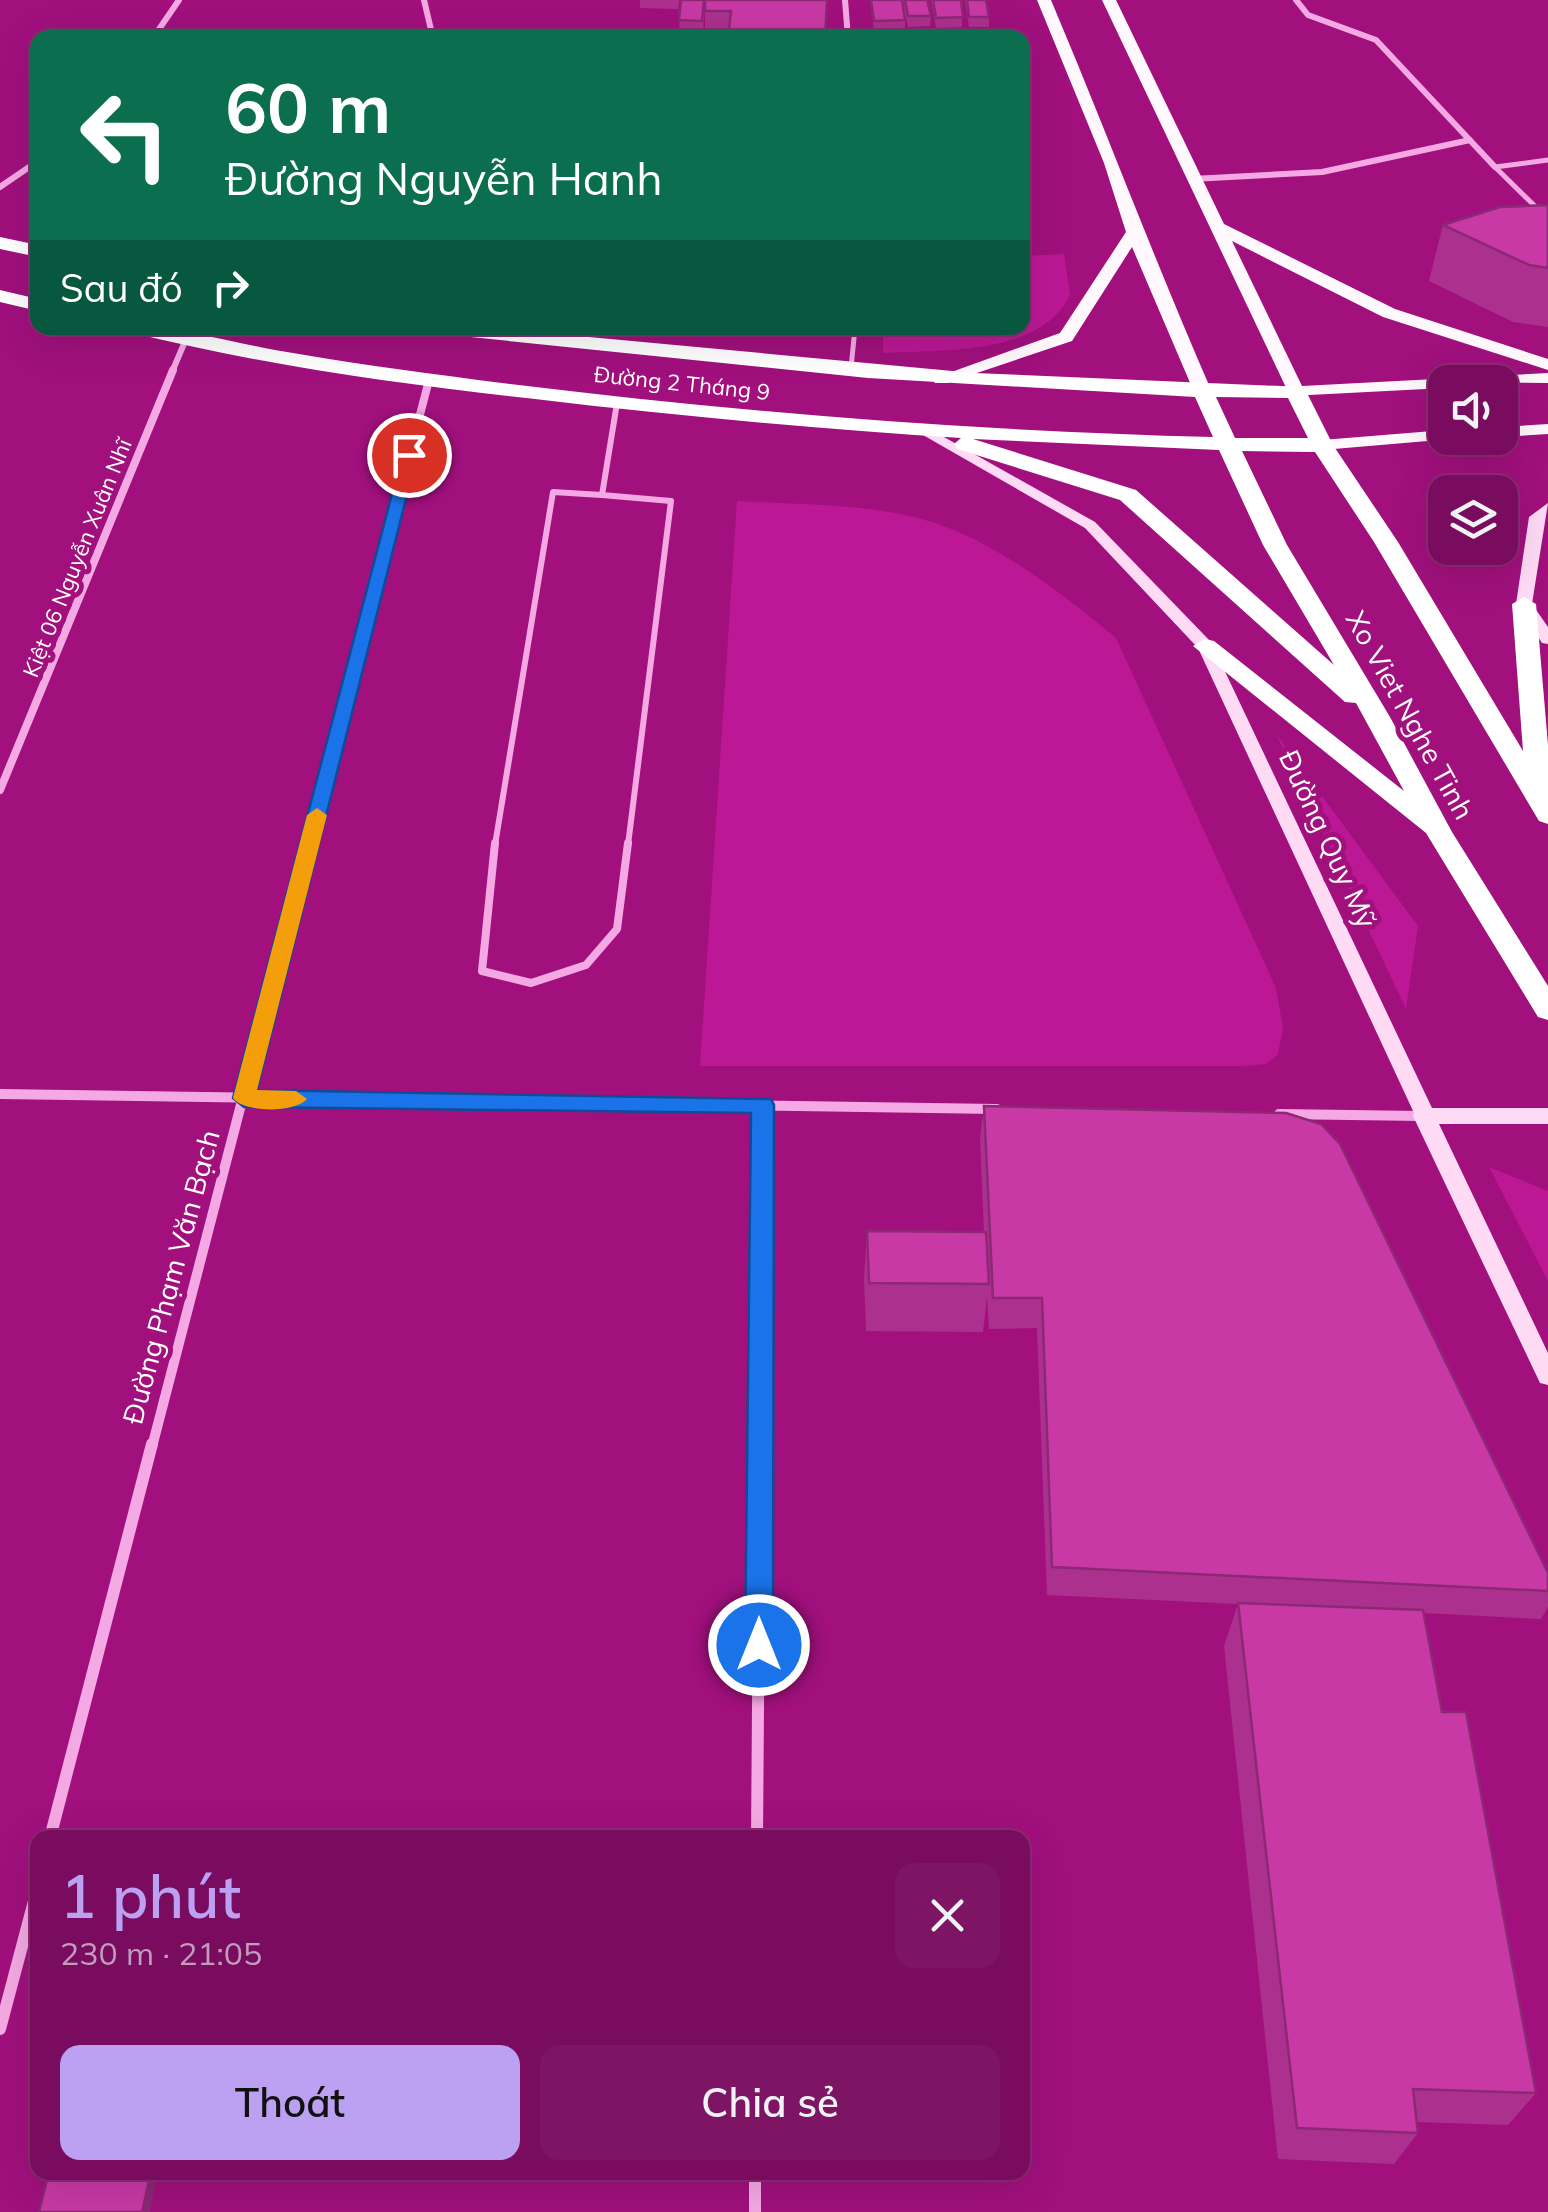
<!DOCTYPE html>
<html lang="vi">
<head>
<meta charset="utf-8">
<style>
	body { margin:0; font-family:Mulish,sans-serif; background:#7e1564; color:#f1f3f6; height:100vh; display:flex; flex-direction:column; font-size:38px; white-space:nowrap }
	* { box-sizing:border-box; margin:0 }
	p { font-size:32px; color:#c39bbc }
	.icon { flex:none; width:55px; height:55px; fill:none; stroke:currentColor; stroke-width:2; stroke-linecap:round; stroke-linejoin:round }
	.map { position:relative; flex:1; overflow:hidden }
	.side { position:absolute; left:30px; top:1830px; width:1000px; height:350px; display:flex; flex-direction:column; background:#790c5e; border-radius:20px; box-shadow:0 10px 40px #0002,0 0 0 2px #8a2c73 }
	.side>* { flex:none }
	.banner { position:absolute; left:30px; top:30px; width:1000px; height:305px; border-radius:20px; box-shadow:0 10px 40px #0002,0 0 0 2px #8a2c73; background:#0b6e4f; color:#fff; overflow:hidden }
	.tools { position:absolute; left:1428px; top:365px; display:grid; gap:20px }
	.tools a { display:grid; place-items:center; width:90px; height:90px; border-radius:20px; background:#790c5e; box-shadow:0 10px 40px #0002,0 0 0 2px #8a2c73; font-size:50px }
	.pin { position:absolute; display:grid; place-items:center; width:85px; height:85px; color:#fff; margin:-42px; border:5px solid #fff; border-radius:50%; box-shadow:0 2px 10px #0007 }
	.me { position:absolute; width:110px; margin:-55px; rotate:0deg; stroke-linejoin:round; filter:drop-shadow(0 0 8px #0008) }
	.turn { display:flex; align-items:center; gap:35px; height:210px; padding:0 30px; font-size:45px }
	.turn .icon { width:130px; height:130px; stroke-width:2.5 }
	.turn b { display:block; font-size:70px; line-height:85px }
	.then { display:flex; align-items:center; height:95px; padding:0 30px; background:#0003; gap:20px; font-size:38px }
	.round { display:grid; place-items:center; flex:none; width:105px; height:105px; border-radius:20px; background:#7e1564 }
	.headline { display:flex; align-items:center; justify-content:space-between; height:170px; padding:0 30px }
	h1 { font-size:60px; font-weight:600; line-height:75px; color:#bca0f2 }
	.button { display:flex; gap:20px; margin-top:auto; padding:20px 30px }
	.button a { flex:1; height:115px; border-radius:20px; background:#bca0f2; color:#111; font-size:40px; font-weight:600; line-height:115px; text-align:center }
	.button a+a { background:#7e1564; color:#f1f3f6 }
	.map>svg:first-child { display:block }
	.green { fill:#bc1895 }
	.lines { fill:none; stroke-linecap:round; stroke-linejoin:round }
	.lane-far2 { stroke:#f5a9e4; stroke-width:5 }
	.lane-far1 { stroke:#f5a9e4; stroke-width:6 }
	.lane { stroke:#f5a9e4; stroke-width:8 }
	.street-far3 { stroke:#f5a9e4; stroke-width:6 }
	.street-far2 { stroke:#f5a9e4; stroke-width:8 }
	.street-far1 { stroke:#f5a9e4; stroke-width:10 }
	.street { stroke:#f5a9e4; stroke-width:12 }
	.secondary { fill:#fedaf5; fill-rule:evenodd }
	.primary { fill:#fff8fd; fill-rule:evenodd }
	.highway { fill:#fff; fill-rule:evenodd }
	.wall { fill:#ac318e }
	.shaded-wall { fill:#8c2874 }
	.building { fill:#c839a5; stroke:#8c2874; stroke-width:2.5 }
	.route { fill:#1a73e8; stroke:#114b97; stroke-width:2.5 }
	.slow { fill:#f59e0b }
	.labels { text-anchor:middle; stroke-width:10; stroke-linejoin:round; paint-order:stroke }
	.far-street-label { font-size:22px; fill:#fff; stroke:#a1107d }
	.street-label { font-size:28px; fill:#fff; stroke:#a1107d }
</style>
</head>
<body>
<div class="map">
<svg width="1548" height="2212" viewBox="0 0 1548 2212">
	<rect width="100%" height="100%" fill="#a1107d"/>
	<path class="green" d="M1064 254 1070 295C1041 356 941 350 883 353V328H1022L1023 256Z
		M737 501C802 505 873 503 935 523 1001 545 1064 595 1116 638L1276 988 1283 1028 1278 1054 1266 1064 1244 1066H700Z
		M1276 734 1418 926 1406 1009Z
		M1489 1167 1548 1191V1281Z"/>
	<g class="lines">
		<path class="lane-far2" d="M1495 167 1548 219
			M1495 167 1548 160
			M851 368 855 328"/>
		<path class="lane-far1" d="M602 495 671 501 628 845
			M602 495 617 403
			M495 845 553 492 602 495"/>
		<path class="lane" d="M495 843 482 971 531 983 586 965 617 929 628 843"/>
		<path class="street-far3" d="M424 0 433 38
			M845 0 848 38
			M1296 0 1308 15 1376 40 1495 167
			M153 38 179 0
			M1192 179 1322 172 1470 140
			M0 187 38 161
			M172 372 186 339"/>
		<path class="street-far2" d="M0 790 173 370
			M308 845 429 380"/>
		<path class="street-far1" d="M0 1094 997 1109
			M1279 1114 1422 1116
			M152 1447 309 843
			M760 1447 763 1105"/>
		<path class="street" d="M50 1838 152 1444
			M757 1838 760 1444
			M0 2029 38 1886
			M755 2172V2212"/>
		<path class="secondary" d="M928 428 1095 522 1211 642 1432 1108H1548V1124H1439L1548 1353V1385L1540 1383 1413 1116 1414 1113 1198 648 1085 528 923 435V429Z
			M1548 503 1532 604 1548 627V644L1542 643 1516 604 1529 517Z"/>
		<path class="primary" d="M1037 0H1051C1106 130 1155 262 1212 392L1209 396 1203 397 1194 392 1132 247 1072 341 947 383H935L932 379 1060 333 1126 232 1104 163Z
			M1102 0H1116L1224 224 1395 309 1548 359V370L1383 317 1232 241 1302 386 1548 373V383L1445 382V388L1290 396Z
			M1548 424V434L1500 437V427Z
			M1445 430V438L1451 439 1322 450 1313 445 1322 440Z"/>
		<path class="highway" d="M0 237 38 245V257L0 249Z
			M0 290 38 299V311L0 302Z
			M126 328C175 325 226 341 275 350 343 362 411 371 478 380 722 411 968 431 1213 437L1195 397 868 378 441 334 431 328H493L974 373 1304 387 1333 445 1398 542 1523 751 1512 604 1524 597 1536 604 1548 745V824L1539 821 1374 542 1315 452 1242 451 1287 545 1390 717 1452 832 1548 986V1020L1538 1017 1426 833 1193 646 1205 639 1214 641 1404 791 1356 703 1345 702 1120 500 957 449 954 444 961 438C819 429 677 416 535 399 399 384 262 365 129 332ZM1216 397 1288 398 1308 438H1235ZM973 439 1219 450 1263 545 1334 665 1136 490Z"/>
	</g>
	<path class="wall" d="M640 0H679L678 9 640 8Z
		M681 0H827L729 31H705V5L703 31H679Z
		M870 0H902L905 20V30L874 31Z
		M902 0H927L931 16 930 26 908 27Z
		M931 0H961L962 27 936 28Z
		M965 0H986L989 17V27H969Z
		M1548 205V327L1513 322 1429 281 1443 225Z
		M984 1106 1548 1573V1607L1541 1619 1424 1613 1442 1712 1536 2093 1508 2125 1417 2122 1418 2133 1394 2164 1278 2159 1224 1646 1238 1604 1047 1595 1037 1328 989 1329 987 1297 983 1332 866 1331 864 1279 867 1231 984 1232 980 1138Z"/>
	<path class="shaded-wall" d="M151 2172H157L150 2212H142Z"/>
	<path class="building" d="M681 0H704L702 21 679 20Z
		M705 0H827L825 38H728L731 11H705Z
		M871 0H902L905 20 874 21Z
		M905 0H927L931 16H908Z
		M933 0H961L963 17 936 18Z
		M967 0H986L989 17H969Z
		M1548 205V268L1529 265 1443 225 1500 207Z
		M984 1106 1286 1113 1321 1124 1340 1144 1548 1573V1591L1052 1567 1042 1298H993Z
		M867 1231 986 1232 989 1284 869 1283Z
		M1238 1603 1423 1610 1442 1712H1466L1536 2093 1413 2089 1418 2133 1297 2128Z
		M49 2172H151L142 2212H39Z"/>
	<path class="route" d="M403 452 417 455 257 1090 771 1099 774 1105 773 1645 769 1654 759 1657 749 1654 745 1645 751 1113 244 1107 233 1098Z"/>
	<path class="slow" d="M317 808 327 815 257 1090 296 1091 307 1099C295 1113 244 1113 233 1098L307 815Z"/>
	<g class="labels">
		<g class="far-street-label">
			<text transform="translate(682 383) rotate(6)" y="8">Đường 2 Tháng 9</text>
			<text transform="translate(77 558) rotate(-68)" y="8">Kiệt 06 Nguyễn Xuân Nhĩ</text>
		</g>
		<g class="street-label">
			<text transform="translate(1410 715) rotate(61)" y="10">Xo Viet Nghe Tinh</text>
			<text transform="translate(1328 839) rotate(65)" y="10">Đường Quy Mỹ</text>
			<text transform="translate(171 1277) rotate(-75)" y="10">Đường Phạm Văn Bạch</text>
		</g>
	</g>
</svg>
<div class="tools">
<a><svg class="icon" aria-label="sound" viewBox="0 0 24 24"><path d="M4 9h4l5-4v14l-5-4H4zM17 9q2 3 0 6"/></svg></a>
<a><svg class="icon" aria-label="layers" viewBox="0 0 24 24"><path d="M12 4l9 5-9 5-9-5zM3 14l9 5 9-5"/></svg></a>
</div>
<div class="pin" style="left:409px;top:455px;background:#d93025"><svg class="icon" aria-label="arrive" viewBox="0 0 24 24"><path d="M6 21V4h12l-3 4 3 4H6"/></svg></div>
<svg class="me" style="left:759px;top:1645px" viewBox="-20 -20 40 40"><circle r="17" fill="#1a73e8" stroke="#fff" stroke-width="3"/><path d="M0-11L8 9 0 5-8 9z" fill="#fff"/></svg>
<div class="banner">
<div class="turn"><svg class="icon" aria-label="left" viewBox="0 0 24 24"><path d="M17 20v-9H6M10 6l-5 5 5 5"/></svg><div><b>60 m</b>Đường Nguyễn Hanh</div></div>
<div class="then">Sau đó<svg class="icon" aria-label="right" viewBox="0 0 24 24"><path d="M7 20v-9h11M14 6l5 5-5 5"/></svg></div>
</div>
<section class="side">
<div class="headline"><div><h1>1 phút</h1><p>230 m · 21:05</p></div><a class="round"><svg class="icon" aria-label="close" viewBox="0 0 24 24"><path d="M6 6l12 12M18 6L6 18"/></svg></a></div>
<div class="button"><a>Thoát</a><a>Chia sẻ</a></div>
</section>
</div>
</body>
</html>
